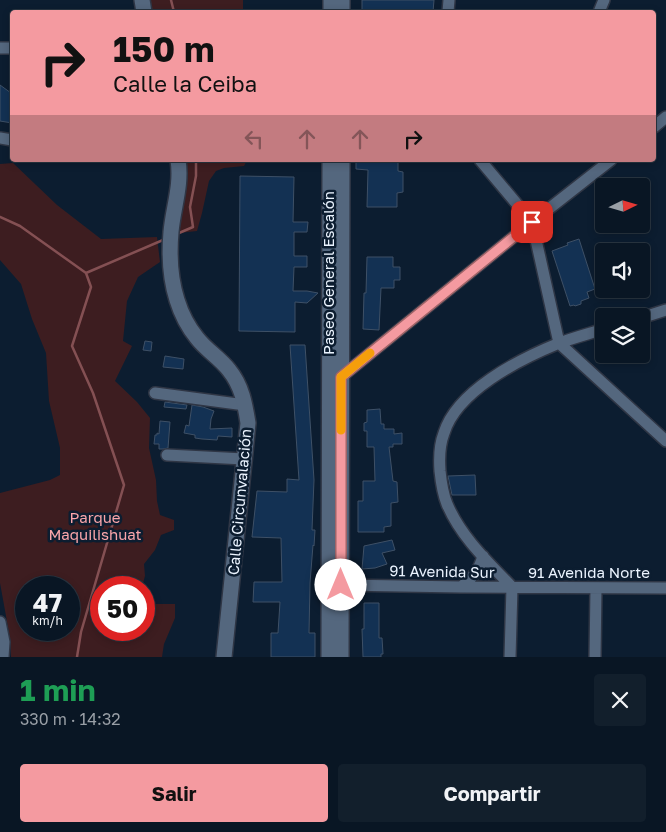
<!DOCTYPE html>
<html lang="es">
<head>
<meta charset="utf-8">
<style>
	body { margin:0; font-family:"Golos Text",sans-serif; background:#121f2c; color:#f1f3f6; height:100vh; display:flex; flex-direction:column; font-size:19px; white-space:nowrap }
	* { box-sizing:border-box; margin:0 }
	p { font-size:16px; color:#999fa6 }
	.icon { flex:none; width:28px; height:28px; fill:none; stroke:currentColor; stroke-width:2; stroke-linecap:round; stroke-linejoin:round }
	.map { position:relative; height:657px; overflow:hidden }
	.sheet { display:flex; flex-direction:column; background:#091624; flex:1 }
	.sheet>* { flex:none }
	.hud { position:absolute; left:10px; top:10px; width:646px; height:152px; border-radius:5px; box-shadow:0 2px 8px #0003,0 0 0 1px #293541; background:#f49aa0; color:#111; overflow:hidden }
	.needle { width:32px; rotate:85deg }
	.fabs { position:absolute; left:595px; top:178px; display:grid; gap:10px }
	.fabs a { display:grid; place-items:center; width:55px; height:55px; border-radius:5px; background:#091624; box-shadow:0 2px 8px #0003,0 0 0 1px #293541; font-size:25px }
	.speed { position:absolute; left:15px; top:576px; display:flex; gap:10px; font-size:25px; font-weight:700; text-align:center }
	.speed>* { display:grid; place-content:center; width:65px; height:65px; border-radius:50%; background:#091624; box-shadow:0 2px 8px #0003,0 0 0 1px #293541; line-height:1 }
	.speed small { font-size:12px; font-weight:400 }
	.speed .limit { border:8px solid #d22; background:#fff; color:#111 }
	.pin { position:absolute; display:grid; place-items:center; width:42px; height:42px; color:#fff; margin:-21px; border-radius:10px; box-shadow:0 2px 8px #0006 }
	.me { position:absolute; width:55px; margin:-28px; rotate:0deg; stroke-linejoin:round; filter:drop-shadow(0 0 4px #0008) }
	.turn { display:flex; align-items:center; gap:18px; height:105px; padding:0 20px; font-size:22px }
	.turn .icon { width:65px; height:65px; stroke-width:2.5 }
	.turn b { display:block; font-size:35px; line-height:42px }
	.lanes { display:flex; align-items:center; height:48px; padding:0 20px; background:#0003; justify-content:center; gap:25px; direction:ltr }
	.lanes .off { opacity:.35 }
	.round { display:grid; place-items:center; flex:none; width:52px; height:52px; border-radius:5px; background:#121f2c }
	.head { display:flex; align-items:center; justify-content:space-between; height:85px; padding:0 20px }
	h1 { font-size:30px; font-weight:700; line-height:38px; color:#1e9e55 }
	.cta { display:flex; gap:10px; margin-top:auto; padding:10px 20px }
	.cta a { flex:1; height:58px; border-radius:5px; background:#f49aa0; color:#111; font-size:20px; font-weight:700; line-height:58px; text-align:center }
	.cta a+a { background:#121f2c; color:#f1f3f6 }
	.map>svg:first-child { display:block }
	.green { fill:#3d1d20; fill-rule:evenodd }
	.lines { fill:none; stroke-linecap:round; stroke-linejoin:round }
	.stream { stroke:#845053; stroke-width:2.5 }
	.building { fill:#133153; stroke:#3e5066 }
	.street-casing { stroke:#2f3645; stroke-width:14 }
	.secondary-casing { stroke:#2f3645; stroke-width:18 }
	.street { stroke:#54677e; stroke-width:11 }
	.secondary { stroke:#54677e; stroke-width:15 }
	.route-casing { stroke:#9f6468; stroke-width:12 }
	.route { stroke:#f49aa0; stroke-width:9 }
	.slow { stroke:#f59e0b; stroke-width:9 }
	.labels { text-anchor:middle; stroke-width:5; stroke-linejoin:round; paint-order:stroke }
	.street-label { font-size:15px; fill:#ebf4ff; stroke:#0c1d30 }
	.park-label { font-size:15px; fill:#f9a5aa; stroke:#0c1d30 }
</style>
</head>
<body>
<div class="map">
<svg width="666" height="657" viewBox="0 0 666 657">
	<rect width="100%" height="100%" fill="#0c1d30"/>
	<path class="green" d="M149 0H243V12H151Z
		M185 160H247L244 166 224 168 216 171 209 181 202 213 197 231 179 233 187 180Z
		M13 163 57 205 101 239 157 237 160 262 138 277 127 301 123 341 132 346 115 381 137 402 150 418 149 448 156 480 157 501 160 515 174 520V530L161 535 155 550 144 564 145 576 142 587 101 588V630H144V604H175V618L164 644 162 657H11L10 638 0 583V493L50 480 60 475V448L49 401 46 353 32 319 21 284 0 260V164ZM26 588H69V630H26Z"/>
	<g class="lines">
		<path class="stream" d="M171 0 174 12
			M0 217 20 226 86 273 91 287 72 346 93 393 124 485 81 632 77 657
			M179 233 193 227 190 207 196 176V160
			M86 273 163 240"/>
	</g>
	<path class="building" d="M362 0H434L433 12H362Z
		M0 85 11 93 12 108V123L0 121Z
		M356 160H398V171L403 172V192L397 193V207H367L368 170 356 169Z
		M240 176 294 177 293 222H308L307 232H294V256H307V267H294L293 291H307L318 293 307 303 295 302V332L239 331Z
		M579 239 595 289 587 292 589 298 581 301V304L575 306 574 305 570 306 552 251 568 245 567 243Z
		M367 257H393V267H400V280H394V288H381L379 330 363 329 364 293H366Z
		M145 341 152 342 151 351 143 350Z
		M290 345H305L314 480 312 530H315L314 546 313 545 310 583 309 633H315V657H271V633H278L280 602H253L254 582H282L281 538 252 537 257 491 287 492V479L299 480Z
		M165 356 184 359 183 369 163 367Z
		M165 402 187 405 186 409 164 407Z
		M192 405 203 407 214 411 211 419 210 429 232 428V437L218 436 217 440 202 439 195 438V435L184 433 186 425 189 426Z
		M380 409 381 424H384V429H394V434L402 433V444H393V447H389L393 481 397 482 398 502 391 503V526L384 527V532H358V501H363V481H375L374 447H367V431H364V423L367 422V410Z
		M160 421 170 422 168 448 163 449H159V444H154L155 435H157V433L159 434Z
		M475 475 476 495H452L448 476Z
		M392 540 395 550 382 553 387 564 375 568 362 569 364 546Z
		M364 603H379V638H382L383 654H381V657H363L362 629H364Z"/>
	<g class="lines">
		<defs>
			<path id="street" d="M448 12 449 0
				M599 12 604 0
				M0 48H12
				M654 127 666 117
				M0 138 12 140
				M480 160 532 222 559 343 666 441
				M641 318 666 310
				M341 377 532 222 611 160
				M155 393 245 405
				M167 455 244 459
				M341 585 461 587 666 588
				M461 587C472 578 479 571 483 556
				M0 622 4 642 3 657
				M510 657 512 587C488 562 461 537 447 504 443 494 441 481 440 471 439 458 439 446 444 433 457 391 518 360 557 344 572 338 588 334 604 329
				M595 657 596 588"/>
			<path id="secondary" d="M142 0 144 12
				M331 12V0
				M342 12V0
				M178 160C182 185 173 208 171 232 169 255 170 278 177 300 181 313 188 327 197 338 206 350 220 358 229 370 242 386 245 404 248 423L224 657
				M329 657 330 160
				M341 657 342 160"/>
		</defs>
		<use href="#street" class="street-casing"/>
		<use href="#secondary" class="secondary-casing"/>
		<use href="#street" class="street"/>
		<use href="#secondary" class="secondary"/>
	</g>
	<g class="lines">
		<defs>
			<path id="route" d="M341 585V377L532 222"/>
		</defs>
		<use href="#route" class="route-casing"/>
		<use href="#route" class="route"/>
		<path class="slow" d="M341 430V377L370 353"/>
	</g>
	<g class="labels">
		<g class="street-label">
			<text transform="translate(329 273) rotate(-90)" y="5">Paseo General Escalón</text>
			<text transform="translate(240 502) rotate(-85)" y="5">Calle Circunvalación</text>
			<text transform="translate(442 572) rotate(1)" y="5">91 Avenida Sur</text>
			<text x="589" y="578">91 Avenida Norte</text>
		</g>
		<g class="park-label">
			<text x="95" y="523">Parque<tspan x="95" dy="17">Maquilishuat</tspan></text>
		</g>
	</g>
</svg>
<div class="fabs">
<a><svg class="needle" viewBox="-14 -14 28 28"><path d="M0-13l5 13h-10z" fill="#e53935"/><path d="M0 13l5-13h-10z" fill="#999fa6"/></svg></a>
<a><svg class="icon" aria-label="sound" viewBox="0 0 24 24"><path d="M4 9h4l5-4v14l-5-4H4zM17 9q2 3 0 6"/></svg></a>
<a><svg class="icon" aria-label="layers" viewBox="0 0 24 24"><path d="M12 4l9 5-9 5-9-5zM3 14l9 5 9-5"/></svg></a>
</div>
<div class="speed"><div>47<small>km/h</small></div><div class="limit">50</div></div>
<div class="pin" style="left:532px;top:222px;background:#d93025"><svg class="icon" aria-label="arrive" viewBox="0 0 24 24"><path d="M6 21V4h12l-3 4 3 4H6"/></svg></div>
<svg class="me" style="left:341px;top:585px" viewBox="-20 -20 40 40"><circle r="19" fill="#fff"/><path d="M0-13L10 11 0 6-10 11z" fill="#f49aa0"/></svg>
<div class="hud">
<div class="turn"><svg class="icon" aria-label="right" viewBox="0 0 24 24"><path d="M7 20v-9h11M14 6l5 5-5 5"/></svg><div><b>150 m</b>Calle la Ceiba</div></div>
<div class="lanes"><svg class="icon off" aria-label="left" viewBox="0 0 24 24"><path d="M17 20v-9H6M10 6l-5 5 5 5"/></svg><svg class="icon off" aria-label="ahead" viewBox="0 0 24 24"><path d="M12 20V5M6 11l6-6 6 6"/></svg><svg class="icon off" aria-label="ahead" viewBox="0 0 24 24"><path d="M12 20V5M6 11l6-6 6 6"/></svg><svg class="icon" aria-label="right" viewBox="0 0 24 24"><path d="M7 20v-9h11M14 6l5 5-5 5"/></svg></div>
</div>
</div>
<section class="sheet">
<div class="head"><div><h1>1 min</h1><p>330 m · 14:32</p></div><a class="round"><svg class="icon" aria-label="close" viewBox="0 0 24 24"><path d="M6 6l12 12M18 6L6 18"/></svg></a></div>
<div class="cta"><a>Salir</a><a>Compartir</a></div>
</section>
</body>
</html>
